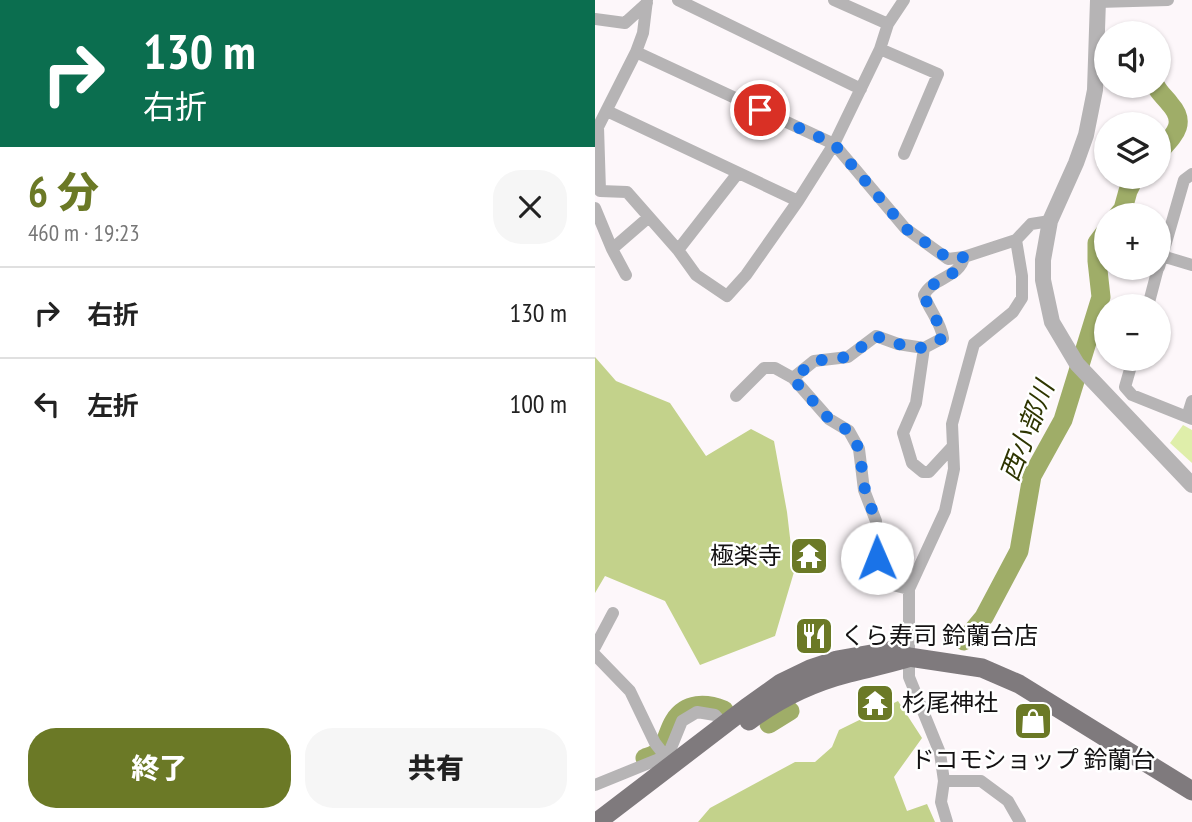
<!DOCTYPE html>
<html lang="ja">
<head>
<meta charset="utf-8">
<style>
	body { margin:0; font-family:"PT Sans Narrow","Noto Sans JP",sans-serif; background:#f6f6f6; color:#222; height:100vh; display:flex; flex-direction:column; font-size:26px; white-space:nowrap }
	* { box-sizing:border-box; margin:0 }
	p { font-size:23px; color:#767676 }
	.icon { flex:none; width:38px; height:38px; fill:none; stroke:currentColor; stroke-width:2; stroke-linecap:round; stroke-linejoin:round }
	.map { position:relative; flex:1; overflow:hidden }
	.side { display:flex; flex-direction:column; background:#fff; width:595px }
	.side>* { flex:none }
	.banner { background:#0b6e4f; color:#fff; overflow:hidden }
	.tools { position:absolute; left:499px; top:21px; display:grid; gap:14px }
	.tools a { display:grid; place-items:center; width:77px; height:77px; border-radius:50%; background:#fff; box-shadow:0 2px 5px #0004; font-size:35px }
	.pin { position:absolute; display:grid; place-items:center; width:60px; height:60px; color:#fff; margin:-30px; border:4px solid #fff; border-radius:50%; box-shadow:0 2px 7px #0007 }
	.me { position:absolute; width:77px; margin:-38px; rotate:359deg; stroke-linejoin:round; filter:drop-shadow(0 0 5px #0008) }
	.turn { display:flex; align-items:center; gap:24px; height:147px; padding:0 28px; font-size:32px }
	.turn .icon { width:91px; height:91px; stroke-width:2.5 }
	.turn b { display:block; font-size:49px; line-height:60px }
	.round { display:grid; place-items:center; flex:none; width:74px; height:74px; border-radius:28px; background:#f6f6f6 }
	.headline { display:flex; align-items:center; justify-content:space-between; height:119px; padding:0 28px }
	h1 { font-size:42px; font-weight:800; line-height:52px; color:#6b7926 }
	.action { display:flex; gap:14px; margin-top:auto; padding:14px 28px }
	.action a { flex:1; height:80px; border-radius:28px; background:#6b7926; color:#fff; font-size:28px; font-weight:800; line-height:80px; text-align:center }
	.action a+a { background:#f6f6f6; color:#222 }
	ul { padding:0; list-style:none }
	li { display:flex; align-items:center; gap:21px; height:91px; padding:0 28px; border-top:2px solid #e0e0e0 }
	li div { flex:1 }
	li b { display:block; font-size:26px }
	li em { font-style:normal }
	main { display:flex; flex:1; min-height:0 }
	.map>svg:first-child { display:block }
	.green { fill:#dfeeaa }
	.forest { fill:#c3d28b }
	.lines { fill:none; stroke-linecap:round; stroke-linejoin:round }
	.river { stroke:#9fad68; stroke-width:19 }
	.minor { stroke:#b6b4b5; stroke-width:12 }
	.tertiary { stroke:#b6b4b5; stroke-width:16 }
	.primary { stroke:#7f7a7d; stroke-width:19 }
	.route { stroke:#1a73e8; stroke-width:12; stroke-dasharray:0 21.6 }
	.labels { text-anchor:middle; stroke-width:5; stroke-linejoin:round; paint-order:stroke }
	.poi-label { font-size:24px; fill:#141213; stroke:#fff; text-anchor:start }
	.water-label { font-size:26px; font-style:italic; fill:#2e3500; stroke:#fff }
</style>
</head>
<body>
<main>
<section class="side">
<div class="banner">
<div class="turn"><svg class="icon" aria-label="right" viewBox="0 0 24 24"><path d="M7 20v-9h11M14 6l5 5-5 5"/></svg><div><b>130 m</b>右折</div></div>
</div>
<div class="headline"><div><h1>6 分</h1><p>460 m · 19:23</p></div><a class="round"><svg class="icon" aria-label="close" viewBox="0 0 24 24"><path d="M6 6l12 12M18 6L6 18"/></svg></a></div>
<ul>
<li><svg class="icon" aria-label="right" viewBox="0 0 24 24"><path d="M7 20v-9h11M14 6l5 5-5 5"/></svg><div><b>右折</b></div><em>130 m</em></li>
<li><svg class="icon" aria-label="left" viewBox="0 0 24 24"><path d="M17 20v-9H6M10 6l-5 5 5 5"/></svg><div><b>左折</b></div><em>100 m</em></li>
</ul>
<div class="action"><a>終了</a><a>共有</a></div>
</section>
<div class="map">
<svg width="597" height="822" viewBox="0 0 597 822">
	<rect width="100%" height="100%" fill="#fdf7fa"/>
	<path class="green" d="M588 425 597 430V463L575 443Z"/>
	<path class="forest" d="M0 357 21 381 75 403 111 456 156 429 179 441 192 512 199 572 180 636 105 665 70 601 10 576 0 593Z
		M303 701 327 738 299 777 312 811 332 804 340 822H103L115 808 200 762H220L237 747 244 730Z"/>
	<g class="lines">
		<path class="river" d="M561 86C564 93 570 97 575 104 593 124 578 136 564 152
			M523 215 528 209 533 191 540 177
			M369 641 389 617 424 551 437 476 468 420 506 297 502 261V243L511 231
			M174 724 195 711
			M50 758C53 757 57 756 60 754 72 746 72 732 79 721 91 702 111 703 129 710"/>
		<path class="minor" d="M52 0 48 33 41 52 3 127 5 191 32 192 83 250 101 275 132 296 151 275 203 201 239 144 285 49 293 24 309 0
			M83 0 266 89
			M239 0 293 24
			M503 2 573 0
			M0 19 30 23 52 3
			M285 49 343 74 309 154
			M41 52 239 144 310 228 353 259 369 257 421 240
			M12 111 203 201
			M0 208 17 249 31 275
			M17 249 54 217
			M83 250 143 173
			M567 256 597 265
			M564 267 589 180 597 174
			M553 306 563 268
			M329 348 321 403 308 433 317 463 328 472H334L358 446
			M538 359 530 387 537 395 597 419
			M198 378 234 419 254 431 264 449 269 490 281 521 282 574 289 583 314 589
			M141 396 169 368H180L198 378 219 361 253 357 281 336 303 344 329 348 348 338C346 322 334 310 329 295 338 277 365 278 369 257
			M592 417 597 401
			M0 647 18 613
			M0 655 35 691 60 743 77 765
			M77 765 76 748 87 721 102 712 120 715 129 725
			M349 781H386L413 801 425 822
			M0 785 64 759 77 765
			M352 822 346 802 349 781 345 753 314 677V589L350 511 359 469 357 424 379 344 418 312 427 298V276L421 240 436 224 455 221"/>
		<path class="tertiary" d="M503 0 500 90 491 135 481 163 455 221 448 260V280L457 322 482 364 597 485"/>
		<path class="primary" d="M154 721C183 699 219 682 254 673 274 668 293 664 313 658
			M2 822 151 708 186 683 215 669 242 660 293 651 314 657 387 668 424 684 597 791"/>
	</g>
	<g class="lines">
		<path class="route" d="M165 110 239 144 310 228 354 259 369 257C365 278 338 277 329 295 334 310 345 322 348 338L328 348 303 344 281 336 253 357 219 361 198 379 234 419 254 431 264 449 270 490 281 521 282 558"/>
	</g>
	<defs>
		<symbol id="temple-square" viewBox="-11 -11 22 22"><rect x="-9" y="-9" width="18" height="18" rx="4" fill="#6b7926" stroke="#fff"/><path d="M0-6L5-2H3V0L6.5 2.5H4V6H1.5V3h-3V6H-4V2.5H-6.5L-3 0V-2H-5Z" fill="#fff"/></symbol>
		<symbol id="restaurant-square" viewBox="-11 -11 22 22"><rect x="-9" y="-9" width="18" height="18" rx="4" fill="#6b7926" stroke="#fff"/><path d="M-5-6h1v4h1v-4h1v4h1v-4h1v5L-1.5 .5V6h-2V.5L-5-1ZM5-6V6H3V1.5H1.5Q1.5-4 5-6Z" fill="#fff"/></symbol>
		<symbol id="shop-square" viewBox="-11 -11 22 22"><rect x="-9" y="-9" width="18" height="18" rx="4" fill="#6b7926" stroke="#fff"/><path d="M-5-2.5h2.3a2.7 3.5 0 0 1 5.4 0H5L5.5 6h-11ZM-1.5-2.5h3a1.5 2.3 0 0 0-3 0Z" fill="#fff"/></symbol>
	</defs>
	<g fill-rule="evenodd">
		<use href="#temple-square" x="192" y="534" width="44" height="44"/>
		<use href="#restaurant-square" x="197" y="614" width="44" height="44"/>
		<use href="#temple-square" x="258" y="681" width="44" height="44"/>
		<use href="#shop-square" x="416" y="699" width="44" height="44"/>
	</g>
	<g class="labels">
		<g class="poi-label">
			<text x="187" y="564" text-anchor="end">極楽寺</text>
			<text x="246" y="644">くら寿司 鈴蘭台店</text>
			<text x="307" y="711">杉尾神社</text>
			<text x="438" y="768" text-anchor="middle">ドコモショップ 鈴蘭台</text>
		</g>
		<g class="water-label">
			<text transform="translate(432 431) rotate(-69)" y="9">西小部川</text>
		</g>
	</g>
</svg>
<div class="tools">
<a><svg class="icon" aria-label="sound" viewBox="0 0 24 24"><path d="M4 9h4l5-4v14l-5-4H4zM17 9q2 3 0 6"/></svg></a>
<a><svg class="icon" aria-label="layers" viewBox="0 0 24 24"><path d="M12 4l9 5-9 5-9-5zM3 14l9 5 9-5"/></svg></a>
<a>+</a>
<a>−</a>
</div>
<div class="pin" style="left:165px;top:110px;background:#d93025"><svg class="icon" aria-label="arrive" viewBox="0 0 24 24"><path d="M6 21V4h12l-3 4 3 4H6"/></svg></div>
<svg class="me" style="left:282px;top:558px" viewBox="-20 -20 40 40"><circle r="19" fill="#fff"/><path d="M0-13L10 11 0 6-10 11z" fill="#1a73e8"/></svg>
</div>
</main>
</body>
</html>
